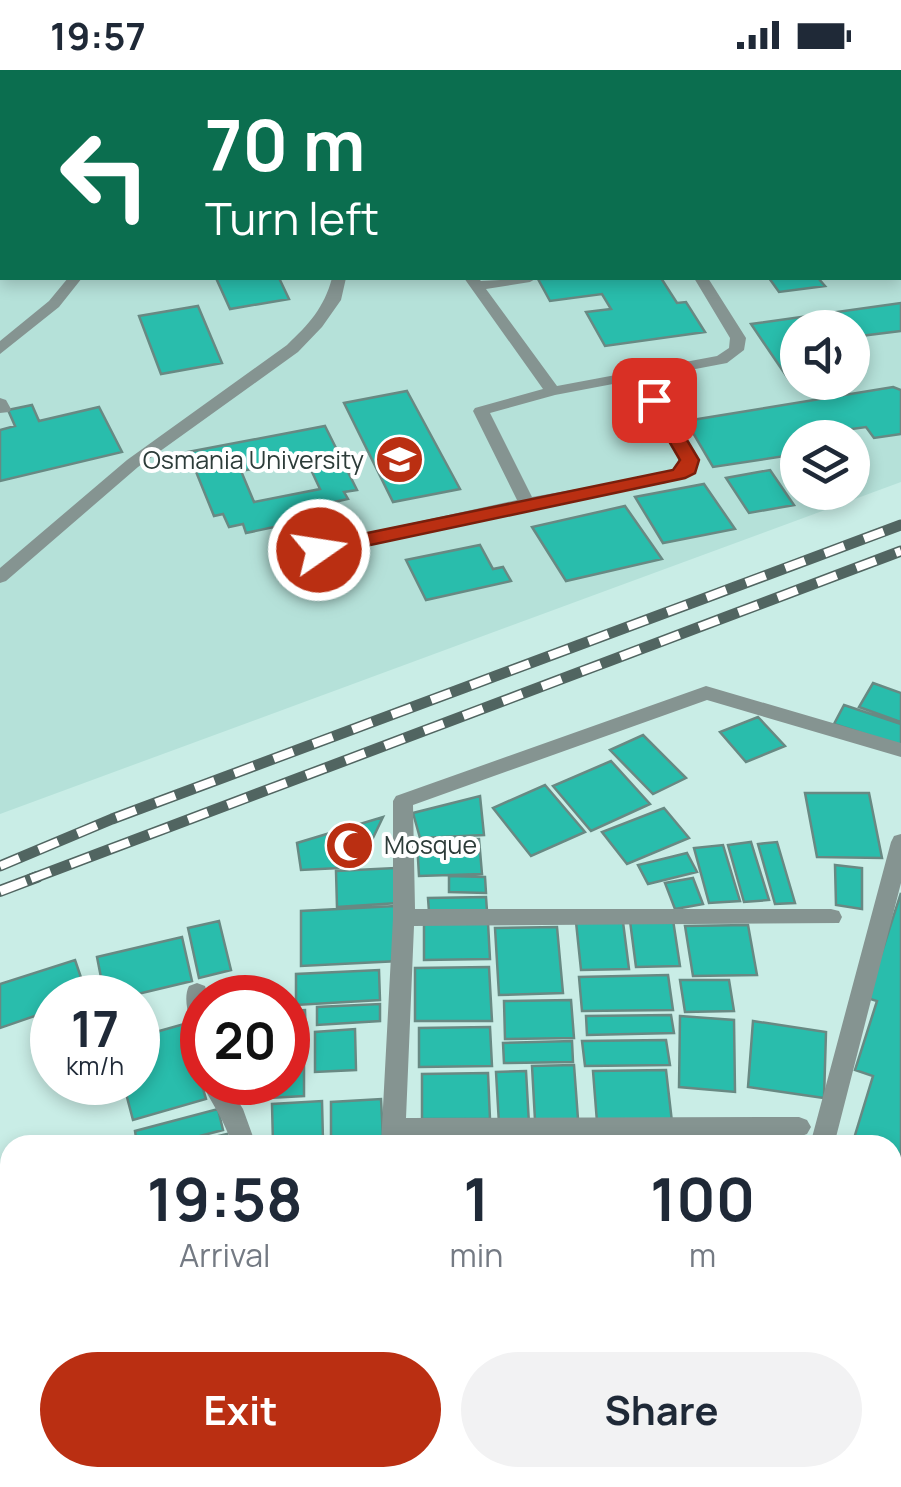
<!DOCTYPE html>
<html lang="en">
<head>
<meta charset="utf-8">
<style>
	body { margin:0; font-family:Manrope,sans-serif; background:#f2f2f3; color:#1f2937; height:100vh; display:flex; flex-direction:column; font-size:38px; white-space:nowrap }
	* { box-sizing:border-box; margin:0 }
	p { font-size:32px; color:#747a83 }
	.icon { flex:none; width:55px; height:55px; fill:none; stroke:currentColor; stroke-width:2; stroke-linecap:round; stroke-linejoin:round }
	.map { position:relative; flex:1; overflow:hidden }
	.drawer { position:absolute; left:0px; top:1065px; width:902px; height:352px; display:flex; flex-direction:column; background:#fff; border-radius:30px 30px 0 0; box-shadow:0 5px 15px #0003 }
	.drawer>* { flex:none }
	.guide { position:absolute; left:0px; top:0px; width:902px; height:210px; box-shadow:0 5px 15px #0003; background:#0b6e4f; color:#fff; overflow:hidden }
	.tools { position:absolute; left:780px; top:240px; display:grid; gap:20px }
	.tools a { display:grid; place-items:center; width:90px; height:90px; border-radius:50%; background:#fff; box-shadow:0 5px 15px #0003; font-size:50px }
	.speed { position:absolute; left:30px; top:905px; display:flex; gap:20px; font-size:50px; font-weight:700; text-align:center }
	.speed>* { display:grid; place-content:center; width:130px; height:130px; border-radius:50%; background:#fff; box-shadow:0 5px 15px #0003; line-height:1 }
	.speed small { font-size:25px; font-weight:400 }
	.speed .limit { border:15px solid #d22; background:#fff; color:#111 }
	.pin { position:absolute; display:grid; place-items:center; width:85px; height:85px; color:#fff; margin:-42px; border-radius:20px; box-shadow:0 5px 15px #0006 }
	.me { position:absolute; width:110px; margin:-55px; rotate:77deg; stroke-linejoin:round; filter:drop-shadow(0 0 8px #0008) }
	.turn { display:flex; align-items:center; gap:35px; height:210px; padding:0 40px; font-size:45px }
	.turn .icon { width:130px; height:130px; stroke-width:2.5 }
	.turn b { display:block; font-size:70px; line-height:85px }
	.eta { display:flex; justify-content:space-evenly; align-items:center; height:170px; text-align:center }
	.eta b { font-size:60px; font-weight:700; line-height:70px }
	.action { display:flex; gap:20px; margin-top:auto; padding:20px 40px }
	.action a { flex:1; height:115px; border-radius:60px; background:#ba2f12; color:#fff; font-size:40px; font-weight:700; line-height:115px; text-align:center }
	.action a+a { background:#f2f2f3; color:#1f2937 }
	.status { display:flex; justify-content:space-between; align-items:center; height:70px; padding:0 50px; background:#fff; direction:ltr }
	.status svg { height:28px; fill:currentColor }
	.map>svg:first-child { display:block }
	.built { fill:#b5e1d9; fill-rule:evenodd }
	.building { fill:#29bdac; stroke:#688983; stroke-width:2.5; fill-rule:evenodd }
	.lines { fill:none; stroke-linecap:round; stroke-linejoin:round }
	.lane { fill:#859491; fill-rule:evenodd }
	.street { fill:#859491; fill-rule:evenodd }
	.secondary { fill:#586d69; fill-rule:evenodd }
	.rail-far1-casing { stroke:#516561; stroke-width:11 }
	.rail-casing { stroke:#516561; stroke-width:12 }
	.rail-far1 { stroke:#fff; stroke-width:8; stroke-dasharray:21; stroke-linecap:butt }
	.rail { stroke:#fff; stroke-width:9; stroke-dasharray:28; stroke-linecap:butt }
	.route { fill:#ba2f12; stroke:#791f0c; stroke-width:2.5 }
	.labels { text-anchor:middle; stroke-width:8; stroke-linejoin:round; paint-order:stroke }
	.poi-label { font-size:25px; fill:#2d3c39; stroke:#fff; text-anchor:end }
</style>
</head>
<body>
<div class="status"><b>19:57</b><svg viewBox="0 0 49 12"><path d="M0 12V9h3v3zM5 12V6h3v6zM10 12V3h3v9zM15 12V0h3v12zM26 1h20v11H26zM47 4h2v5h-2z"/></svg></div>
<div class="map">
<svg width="901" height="1417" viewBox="0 0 901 1417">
	<rect width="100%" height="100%" fill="#c9ede6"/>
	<path class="built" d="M0 0 800 2H2V208H900L901 39V412L0 744ZM798 258H852V312H798ZM798 368H852V422H798Z"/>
	<path class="building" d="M216 208H279L289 229 230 239Z
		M607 208H661L677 233 686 232 705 262 605 276 586 242 611 239 602 224 550 231 538 209Z
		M769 208H818L825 216 779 222Z
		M901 233V261L852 267V258H798V309L789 310 751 254Z
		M198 236 222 293 161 304 139 246Z
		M893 317 901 320V364L874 368 866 357 823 363 826 368H798V384L713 397 686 351Z
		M407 321 460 419 393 432 344 333Z
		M32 335 39 351 99 337 122 382 0 411V360L15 356 8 340Z
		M325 356 357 420 344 422 348 429 330 433 335 444 246 463 243 454 229 457 223 444 214 446 188 382ZM306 389 320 419 254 432 241 401Z
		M770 400 794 435 749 443 726 408Z
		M704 414 735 459 663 473 635 427Z
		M625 436 662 489 566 511 532 457Z
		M480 475 493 499 503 497 511 511 426 530 406 490Z
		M873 613 901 623V652L859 637Z
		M844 635 901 654V676L834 654Z
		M758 647 785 676 746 692 720 662Z
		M643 665 686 708 653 724 610 680Z
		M611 691 650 734 591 761 553 716Z
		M545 715 585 762 531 786 493 738Z
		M805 723H869L882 788 817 787Z
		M480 726 484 765 420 768 413 743Z
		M664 738 689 768 627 794 602 762Z
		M383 747 359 797 301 800 297 773Z
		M479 769 482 804 419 806 417 771Z
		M751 772 769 830 744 832 728 775Z
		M777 772 795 833 775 834 758 774Z
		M723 775 740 831 709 833 694 778Z
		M687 783 697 802 648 814 638 795Z
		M835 795 862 798V839L836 835Z
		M395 798 398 833 337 837 336 801Z
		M449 806 485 807 486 823 449 822Z
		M693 808 703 834 675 839 665 813Z
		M901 823V1142L892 1139V1075H852L873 1006 855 1000 877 931 867 928Z
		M486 827 487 841 429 842 428 828Z
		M395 836 399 891 301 896V841Z
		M673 850 680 896 636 897 630 851Z
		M219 851 231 900 199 908 188 858Z
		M576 852H623L629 899 581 900Z
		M488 853 490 889 424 890V854Z
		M748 855 757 905 693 906 685 856Z
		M557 857 563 923 499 925 495 858Z
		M182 867 192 911 121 928H105L97 887Z
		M75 890 88 928H52V940L0 958V914Z
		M489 897 492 951H415V898Z
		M379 900 380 930 296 935V904Z
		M668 905 673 940 582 941 579 907Z
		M680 910H729L734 941 685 942Z
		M571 930 574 968 505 969 504 931Z
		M380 934V951L317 955V937Z
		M305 940 306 967 288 968V941Z
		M671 945 674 963 587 965 586 946Z
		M680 946 734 950 735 1022 679 1017Z
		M753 951 826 962 824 1028 748 1017Z
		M184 954 206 1029 133 1050 123 1012H138V967Z
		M490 957 492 996 419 997V958Z
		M355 959 356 1000 315 1002V962Z
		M666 970 670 995 585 996 582 971Z
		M572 971 573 992 504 993 503 973Z
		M304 974V1026L230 1030V1012H288V975Z
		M574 995 578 1049 535 1050 532 996Z
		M666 1000 672 1052H597L593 1001Z
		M526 1001 529 1054H499L496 1002Z
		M488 1003 490 1049H422V1004Z
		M381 1029 383 1067 331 1070V1032Z
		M322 1031 323 1071 273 1074 272 1034Z
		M218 1039 223 1060 165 1075H137L135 1061Z
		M625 1058H661L663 1075H627Z
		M497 1063 498 1075H413V1064Z
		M617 1063 618 1075H564L563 1064Z
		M227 1064 230 1075H184V1074Z
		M556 1065V1075H506V1066Z
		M729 1065 732 1075H674L672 1068Z
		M10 1116V1184L2 1186 0 1119Z
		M85 1408H217L218 1417H85Z
		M241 1408H370L371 1417H241Z
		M419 1408H455L457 1417H421Z
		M464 1408H515L518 1417H466Z
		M524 1408H562L564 1417H527Z
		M568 1408H624L625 1412 571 1417Z"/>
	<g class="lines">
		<path class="lane" d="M49 0H62L63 2H51Z
			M297 0H313L314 2H299Z
			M900 81H901V89H900Z
			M0 136 2 137V145H0Z
			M68 208H82L59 237 0 284V271L49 231Z
			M332 208H346L341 230 322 257 298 282 138 397 6 511 0 513V498L127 390 287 275C309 254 324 238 332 208Z
			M464 208H478L481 211 537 208 530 212 486 219 557 316 717 286 729 278 730 268 694 208H708L746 268 744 280 727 293 648 308 693 381 696 399 666 413 527 438 284 493 278 491 275 487 278 483 284 481 517 430 473 341 475 338 543 319ZM634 310 677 381 679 397 662 404 532 427 490 343 555 325Z
			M0 328 6 330 11 339 9 342 0 343Z
			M901 764V813L834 1075H810L891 772 894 766Z
			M892 1145 901 1147V1169L892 1168Z"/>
		<path class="street" d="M803 0H821L822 2H805Z
			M706 616 901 673V687L707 630 413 735 415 839H831L839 841 842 847 839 853 414 856 406 1048 799 1047 807 1050 811 1057 807 1064 799 1067 405 1069V1075H381L393 848V731L396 726Z
			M197 913 205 916 209 928H202V961L194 959C188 947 183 927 189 916Z
			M202 1010V1012H226L243 1039 256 1075H232C225 1051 212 1034 201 1012Z
			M10 1186V1210L0 1212V1188Z
			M392 1408H420L421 1417H393Z"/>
		<path class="secondary" d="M900 28H901V36H900Z
			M900 46H901V54H900Z
			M892 1380H901V1408H891Z
			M703 1408H786L782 1417H699Z"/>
		<defs>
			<path id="rail-far1" d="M0 796 112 749 901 455
				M31 809 901 481"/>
			<path id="rail" d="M0 821 37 807"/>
		</defs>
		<use href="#rail-far1" class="rail-far1-casing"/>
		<use href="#rail" class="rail-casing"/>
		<use href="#rail-far1" class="rail-far1"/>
		<use href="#rail" class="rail"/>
	</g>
	<path class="route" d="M654 325 663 330 699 390 695 403 685 408 319 486 309 480 319 473 673 400 680 390 645 330Z"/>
	<defs>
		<symbol id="university-disc" viewBox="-11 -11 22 22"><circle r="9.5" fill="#ba2f12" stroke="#fff"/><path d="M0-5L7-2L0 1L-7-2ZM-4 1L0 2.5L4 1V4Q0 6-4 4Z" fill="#fff"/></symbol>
		<symbol id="mosque-disc" viewBox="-11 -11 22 22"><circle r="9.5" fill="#ba2f12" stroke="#fff"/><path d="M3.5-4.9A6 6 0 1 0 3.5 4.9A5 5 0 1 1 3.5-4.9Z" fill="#fff"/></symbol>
	</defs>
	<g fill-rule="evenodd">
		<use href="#university-disc" x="372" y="362" width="55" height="55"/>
		<use href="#mosque-disc" x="322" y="748" width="55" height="55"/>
	</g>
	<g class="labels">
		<g class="poi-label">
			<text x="364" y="399">Osmania University</text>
			<text x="384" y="784" text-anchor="start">Mosque</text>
		</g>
	</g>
</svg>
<div class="tools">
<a><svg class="icon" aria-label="sound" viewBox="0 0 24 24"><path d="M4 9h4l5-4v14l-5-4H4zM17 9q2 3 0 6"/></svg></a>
<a><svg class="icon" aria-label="layers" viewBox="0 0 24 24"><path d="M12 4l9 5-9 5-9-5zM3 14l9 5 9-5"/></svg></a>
</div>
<div class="speed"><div>17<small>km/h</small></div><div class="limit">20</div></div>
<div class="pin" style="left:654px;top:330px;background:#d93025"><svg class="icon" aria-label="arrive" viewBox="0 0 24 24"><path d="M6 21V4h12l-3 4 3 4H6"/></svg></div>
<svg class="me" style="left:319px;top:480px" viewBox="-20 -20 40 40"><circle r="17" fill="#ba2f12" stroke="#fff" stroke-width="3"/><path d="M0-11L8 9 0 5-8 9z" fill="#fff"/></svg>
<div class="guide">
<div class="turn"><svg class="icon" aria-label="left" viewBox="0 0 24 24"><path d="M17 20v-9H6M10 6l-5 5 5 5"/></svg><div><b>70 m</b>Turn left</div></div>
</div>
<section class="drawer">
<div class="eta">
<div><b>19:58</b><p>Arrival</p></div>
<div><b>1</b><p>min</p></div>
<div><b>100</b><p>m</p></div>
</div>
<div class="action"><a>Exit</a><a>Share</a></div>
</section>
</div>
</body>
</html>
